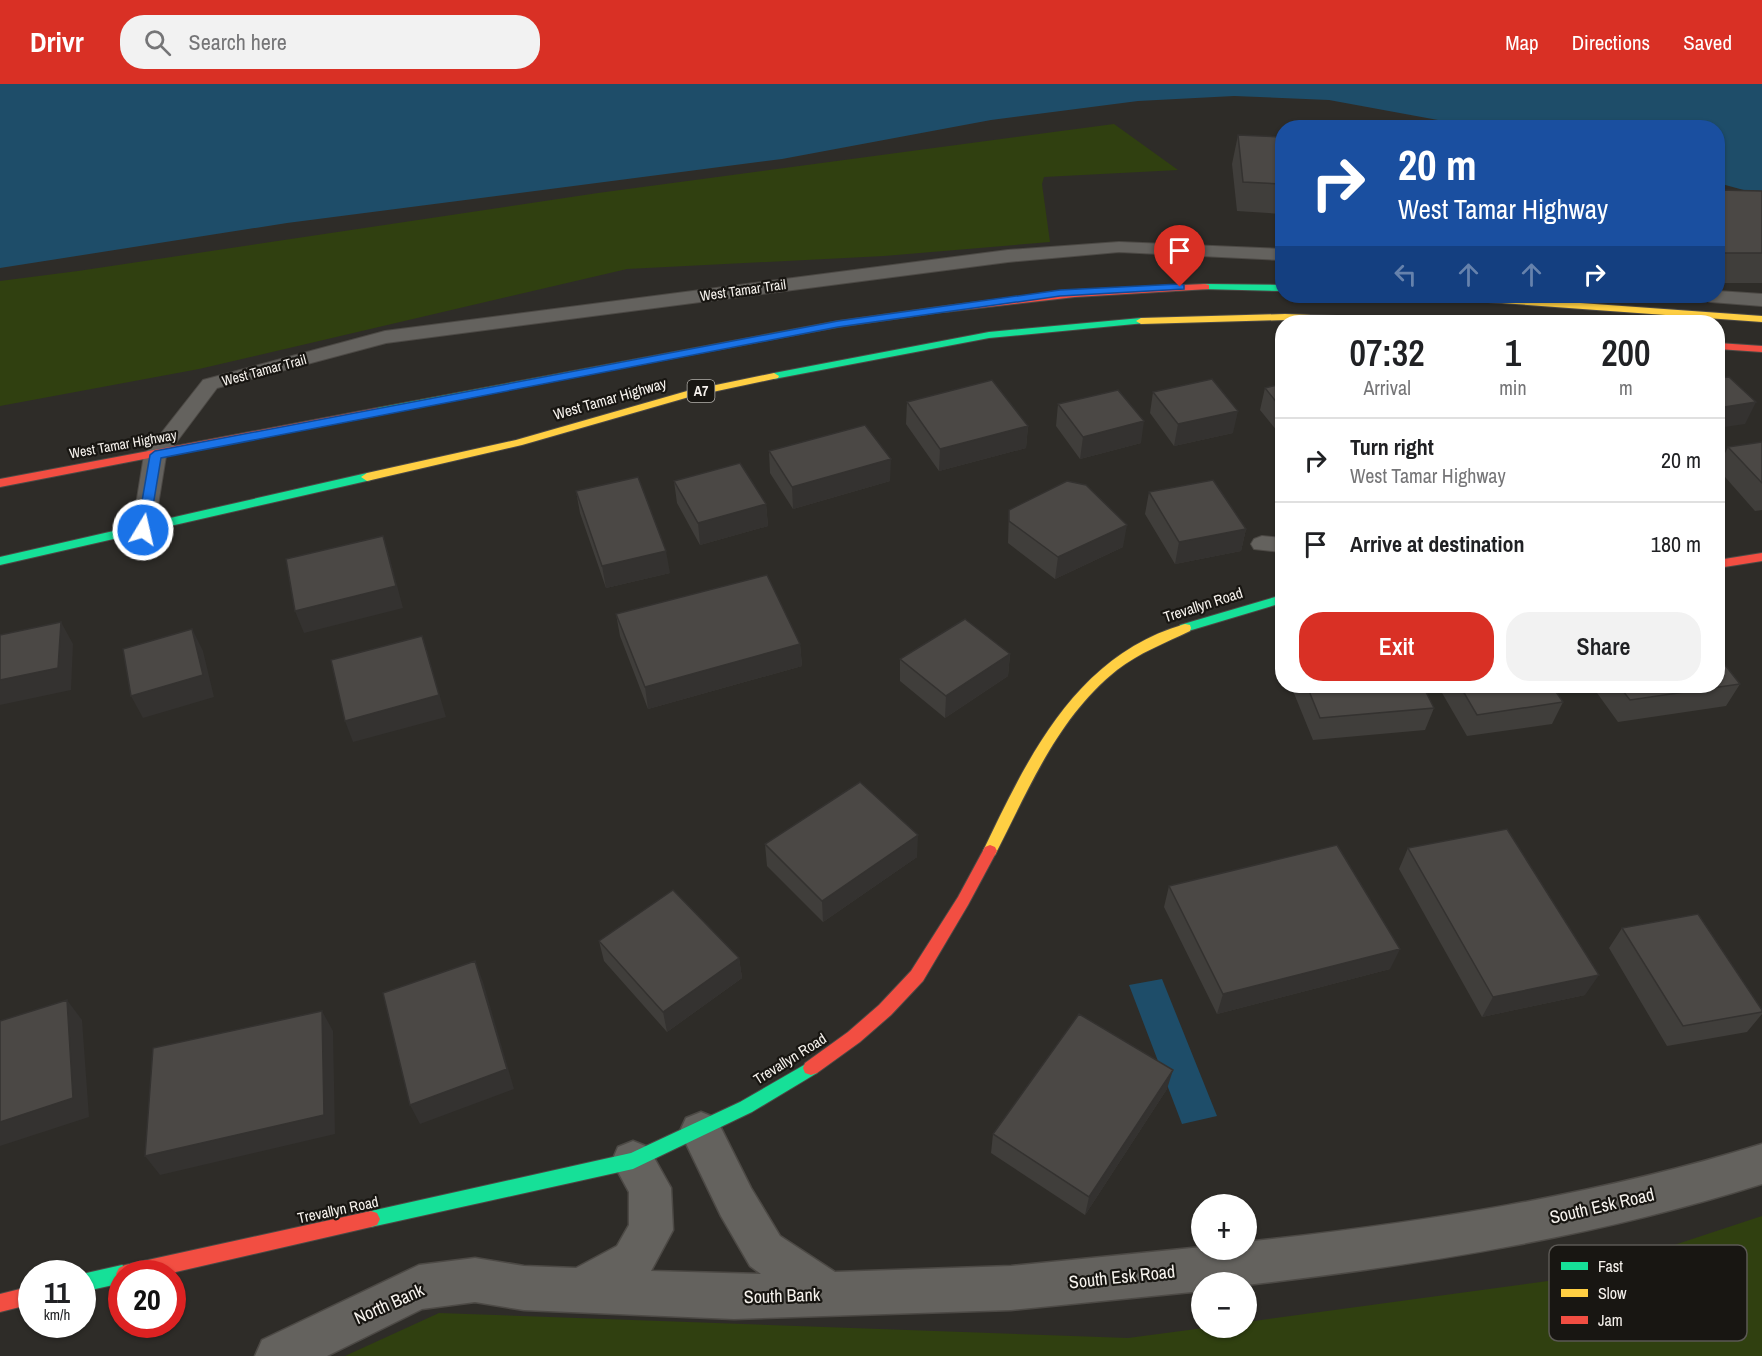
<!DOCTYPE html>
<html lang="en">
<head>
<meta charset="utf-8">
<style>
	body { margin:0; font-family:"Archivo Narrow",sans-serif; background:#f2f2f2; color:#202124; height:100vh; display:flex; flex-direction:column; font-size:22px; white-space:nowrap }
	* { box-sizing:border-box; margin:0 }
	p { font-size:20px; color:#757577 }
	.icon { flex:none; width:33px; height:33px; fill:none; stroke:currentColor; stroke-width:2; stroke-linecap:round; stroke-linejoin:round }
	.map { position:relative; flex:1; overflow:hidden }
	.details { position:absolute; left:1275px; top:231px; width:450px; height:378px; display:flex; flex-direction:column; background:#fff; border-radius:24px; box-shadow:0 2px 4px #0004 }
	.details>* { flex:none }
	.hud { position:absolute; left:1275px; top:36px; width:450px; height:183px; border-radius:24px; box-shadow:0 2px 4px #0004; background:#1a4fa0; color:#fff; overflow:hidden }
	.buttons { position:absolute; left:1191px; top:1110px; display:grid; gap:12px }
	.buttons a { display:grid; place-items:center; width:66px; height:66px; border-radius:50%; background:#fff; box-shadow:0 2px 4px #0004; font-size:30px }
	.speed { position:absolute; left:18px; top:1176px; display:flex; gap:12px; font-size:30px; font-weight:700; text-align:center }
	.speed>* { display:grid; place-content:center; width:78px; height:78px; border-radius:50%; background:#fff; box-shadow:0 2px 4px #0004; line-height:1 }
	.speed small { font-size:15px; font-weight:400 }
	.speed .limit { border:9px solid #d22; background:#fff; color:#111 }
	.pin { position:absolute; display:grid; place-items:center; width:51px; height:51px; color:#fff; margin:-62px -26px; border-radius:50% 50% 50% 0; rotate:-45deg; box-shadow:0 0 6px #0007 }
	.pin .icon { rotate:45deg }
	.me { position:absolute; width:66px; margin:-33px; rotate:9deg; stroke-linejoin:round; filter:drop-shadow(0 0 4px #0008) }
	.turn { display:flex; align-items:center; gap:21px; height:126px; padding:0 24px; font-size:27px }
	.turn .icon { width:78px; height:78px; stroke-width:2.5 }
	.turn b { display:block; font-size:42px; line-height:51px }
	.lanes { display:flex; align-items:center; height:57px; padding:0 24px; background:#0003; justify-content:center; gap:30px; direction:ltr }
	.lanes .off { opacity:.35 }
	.eta { display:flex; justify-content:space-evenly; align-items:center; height:102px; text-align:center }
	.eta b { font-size:36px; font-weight:600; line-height:42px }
	.action { display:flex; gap:12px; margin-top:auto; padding:12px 24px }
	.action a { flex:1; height:69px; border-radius:24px; background:#d93025; color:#fff; font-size:24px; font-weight:600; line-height:69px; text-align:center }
	.action a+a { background:#f2f2f2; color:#202124 }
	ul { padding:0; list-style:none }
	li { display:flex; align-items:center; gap:18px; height:84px; padding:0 24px; border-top:2px solid #e0e0e0 }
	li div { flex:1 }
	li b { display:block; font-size:22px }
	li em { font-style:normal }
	header { display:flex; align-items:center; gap:36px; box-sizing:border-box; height:84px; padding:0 30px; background:#d93025; color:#fff }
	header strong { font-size:28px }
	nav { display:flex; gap:33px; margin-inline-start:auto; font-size:21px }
	.search { width:420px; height:54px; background:#f2f2f2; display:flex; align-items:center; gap:15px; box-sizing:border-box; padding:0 21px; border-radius:24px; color:#757577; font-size:22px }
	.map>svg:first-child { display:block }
	.green { fill:#304010 }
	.water { fill:#1e4d69 }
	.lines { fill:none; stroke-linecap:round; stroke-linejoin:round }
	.lane-casing { stroke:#4c4945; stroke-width:2 }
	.street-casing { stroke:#4c4945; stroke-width:3 }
	.fast-casing { stroke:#4c4945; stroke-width:2 }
	.slow-casing { stroke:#4c4945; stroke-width:2 }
	.jam-casing { stroke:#4c4945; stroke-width:2 }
	.lane { fill:#64625e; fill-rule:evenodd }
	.street { fill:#64625e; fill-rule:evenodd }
	.fast { fill:#16e098; fill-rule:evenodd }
	.slow { fill:#ffcf43; fill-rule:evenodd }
	.jam { fill:#f24e42; fill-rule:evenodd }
	.wall { fill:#403e3b }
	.shaded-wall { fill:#343230 }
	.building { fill:#4b4845; stroke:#343230; stroke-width:1.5 }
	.route { fill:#1a73e8; stroke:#114b97; stroke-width:1.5 }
	.labels { text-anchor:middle; stroke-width:4.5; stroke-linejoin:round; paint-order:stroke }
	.far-street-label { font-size:14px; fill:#f6f2ed; stroke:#181612 }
	.shield { fill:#181612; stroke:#b3b0ab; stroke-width:1.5 }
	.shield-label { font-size:14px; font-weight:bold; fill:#f6f2ed }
	.street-label { font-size:15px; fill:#f6f2ed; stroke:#181612 }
	.near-street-label { font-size:18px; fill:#f6f2ed; stroke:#181612 }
	.key { fill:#181612; stroke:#5b5854; stroke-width:1.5 }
	.key-label { font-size:16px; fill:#f6f2ed }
</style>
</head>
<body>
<header>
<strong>Drivr</strong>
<div class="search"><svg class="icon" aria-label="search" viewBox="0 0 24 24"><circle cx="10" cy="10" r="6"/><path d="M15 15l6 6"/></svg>Search here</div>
<nav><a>Map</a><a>Directions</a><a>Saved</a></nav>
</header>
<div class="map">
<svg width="1762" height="1272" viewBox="0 0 1762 1272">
	<rect width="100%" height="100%" fill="#2e2c28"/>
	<path class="green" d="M1114 40 1178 86 1044 93 1042 100 1050 158 884 172 627 185 199 285 0 322V197L78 187 598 109Z
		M1762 1132V1272H345L439 1229 1128 1254 1204 1244H1246L1247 1238 1577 1193Z"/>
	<path class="water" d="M0 0H1762V111L1718 99V44L1476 43 1329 16 1234 12 1138 17 991 36 782 75 287 139 0 184Z
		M1162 895 1217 1032 1182 1040 1129 901Z"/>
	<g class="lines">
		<defs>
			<path id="lane" d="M1119 158 1282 165V176L1119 168 1008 178 386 259 217 304 166 372 154 446 151 451 143 453 135 451 132 446 144 371 203 296 385 247 1008 166Z
				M1718 207 1762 210V222L1711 218 1704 216 1702 212H1718Z
				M1262 452 1282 454V468L1254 465 1251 460 1254 455Z"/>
			<path id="street" d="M701 1028 716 1034 751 1104 780 1152 835 1188 1011 1182 1202 1163V1166H1246V1158C1420 1139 1595 1112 1762 1060V1100C1595 1153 1420 1181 1246 1201V1198H1202V1207L1011 1226 734 1235 524 1226 475 1218 422 1225 327 1272H255L262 1256 419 1181 475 1174 524 1182 576 1184 617 1162 629 1141V1108L612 1077 618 1063 633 1057 648 1063 671 1104 673 1146 651 1187 761 1190 750 1182 721 1132 680 1047 686 1034Z"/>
			<path id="fast" d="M1205 200 1282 201V207L1201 205V201Z
				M945 222 950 225 949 227 838 243 377 330 372 327 377 324 838 237Z
				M1141 234 1146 237 1145 239 989 254 774 295 769 292 774 289 989 248Z
				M367 389 371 390 373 393 371 396 0 481V473Z
				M1282 511V519L1185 548 1179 544 1180 541Z
				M811 977 817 979 819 984 817 989 752 1028 633 1085 371 1143 365 1141 362 1135 365 1129 371 1127 631 1069 740 1018Z
				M122 1181 128 1184 131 1190H122V1199L82 1208V1190Z"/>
			<path id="slow" d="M1441 212H1481L1762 232V238L1446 215Z
				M1285 230 1416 235 1421 238 1285 236 1141 240 1136 237 1141 234Z
				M774 289 779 292 778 294 689 313 522 361 367 397 361 393 367 389 516 356 687 307Z
				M1185 540 1190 541 1191 544 1190 547C1165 559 1139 569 1117 586 1057 634 1029 705 995 771L990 773 985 771 983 767C1028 673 1076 571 1185 540Z"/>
			<path id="jam" d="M1205 200 1209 201V205L1075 213 945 228 940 225 945 222 1075 206Z
				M1718 259 1762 262V268L1718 265Z
				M377 324 382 327 381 329 0 403V395Z
				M1762 469V477L1718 484V476Z
				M990 761 995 763 997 767 968 821 923 897 891 931 860 958 817 989 811 991 805 989 803 984 805 979 848 948 879 921 911 887 958 813 985 763Z
				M371 1127 377 1129 380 1135 377 1141 371 1143 167 1190H122V1197L116 1190 119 1184 125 1181Z
				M32 1202V1220L0 1228V1210Z"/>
		</defs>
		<use href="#lane" class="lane-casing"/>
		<use href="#street" class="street-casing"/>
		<use href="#fast" class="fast-casing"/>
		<use href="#slow" class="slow-casing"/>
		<use href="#jam" class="jam-casing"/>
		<use href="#lane" class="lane"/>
		<use href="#street" class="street"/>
		<use href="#fast" class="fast"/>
		<use href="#slow" class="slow"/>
		<use href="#jam" class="jam"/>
	</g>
	<path class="wall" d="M1238 51 1282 53V130L1237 127 1232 80Z
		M1718 106 1762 107V199H1718Z
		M1282 300V353L1260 326 1265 304Z
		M1153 308 1233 349 1174 362 1150 329Z
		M907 318 1028 342 1026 364 939 387 906 340Z
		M1058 320 1141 359 1080 375 1056 342Z
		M1762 358V426L1755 427 1718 385V384L1728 363Z
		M769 367 890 397 793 425 770 389Z
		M674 397 766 420 768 442 700 461 677 419Z
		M576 407 670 489 606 504 580 429Z
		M1149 408 1246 445 1241 467 1175 480 1145 430Z
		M1009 426 1123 463 1055 495 1008 459Z
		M616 530 800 560 802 582 648 625 620 552Z
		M1010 570 1008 592 945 634 900 597V575Z
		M1740 600 1726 622 1618 638 1592 602H1718Z
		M1291 602H1423L1434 624 1425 646 1313 656Z
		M1438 602H1552L1563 618 1552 640 1467 652Z
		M765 760 917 773 823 838 767 782Z
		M1408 764 1585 911 1482 933 1399 785Z
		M1169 802 1390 885 1217 930 1164 823Z
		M1622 844 1762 926V930L1747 948 1667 962 1609 864Z
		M599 857 739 874 742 894 667 948 604 877Z
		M1167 1005 1085 1131 991 1069 993 1050Z"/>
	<path class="shaded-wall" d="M1756 318 1745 340 1718 344V324Z
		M1238 327 1233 349 1174 362 1178 340Z
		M1144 337 1141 359 1080 375 1083 353Z
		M1028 342 1026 364 939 387 940 365Z
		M891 375 890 397 793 425 792 403Z
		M766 420 768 442 700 461 698 439Z
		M1127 441 1123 463 1055 495 1058 473Z
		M1246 445 1241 467 1175 480 1179 458Z
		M383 452 390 475 403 524 304 549 295 527Z
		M666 467 670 489 606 504 602 482Z
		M61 538 73 560 71 606 0 621V596Z
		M192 545 203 567 214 613 143 634 131 612Z
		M422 552 446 633 353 658 345 637Z
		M800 560 802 582 648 625 645 603Z
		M1010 570 1008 592 945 634 946 612Z
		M918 751 917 773 823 838 822 817Z
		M1400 865 1390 885 1217 930 1223 910Z
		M739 874 742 894 667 948 663 928Z
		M475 877 483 898 514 1005 420 1040 410 1021Z
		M1599 891 1585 911 1482 933 1493 913Z
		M67 916 82 936 89 1033 0 1062V1038Z
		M322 927 333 947 335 1050 160 1091 145 1072Z
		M1173 986 1167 1005 1085 1131 1089 1113Z"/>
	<path class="building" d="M1238 51 1282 53V100L1243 98Z
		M1718 106 1762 107V169H1718Z
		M1729 293 1756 318 1718 324V294Z
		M1212 295 1238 327 1178 340 1153 308Z
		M992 296 1028 342 940 365 907 318Z
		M1282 300V325L1265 304Z
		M1118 306 1144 337 1083 353 1058 320Z
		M865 341 891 375 792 403 769 367Z
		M1762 358V399L1728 363Z
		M740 379 766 420 698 439 674 397Z
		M638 393 666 467 602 482 576 407Z
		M1213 396 1246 445 1179 458 1149 408Z
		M1067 397 1086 401 1127 441 1058 473 1009 437V426Z
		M383 452 396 502 295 527 286 475Z
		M767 491 800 560 645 603 616 530Z
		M965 535 1010 570 946 612 900 575Z
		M61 538 58 584 0 596V551Z
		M192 545 203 591 131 612 123 565Z
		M422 552 439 611 345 637 331 576Z
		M1718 572 1740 600 1630 616 1619 602H1718Z
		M1307 602H1423L1434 624 1320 634Z
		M1460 602H1552L1563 618 1477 631Z
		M860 698 918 751 822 817 765 760Z
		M1507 745 1599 891 1493 913 1408 764Z
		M1337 761 1400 865 1223 910 1169 802Z
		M673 806 739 874 663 928 599 857Z
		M1698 830 1762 926V928L1683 942 1622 844Z
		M475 877 507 985 410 1021 383 909Z
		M67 916 73 1014 0 1038V937Z
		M322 927 324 1031 145 1072 153 964Z
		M1079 930 1173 986 1089 1113 993 1050Z"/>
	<path class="route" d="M1180 200 1184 201V205L1060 212 838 243 161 374 149 446 143 450 137 446 150 371 155 367 838 237 1060 206Z"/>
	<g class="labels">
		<g class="far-street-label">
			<text transform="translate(743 206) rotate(-8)" y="5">West Tamar Trail</text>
			<text transform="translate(264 286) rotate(-15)" y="5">West Tamar Trail</text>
			<text transform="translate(123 360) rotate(-10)" y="5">West Tamar Highway</text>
		</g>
		<rect class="shield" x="687.5" y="296" width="27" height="22" rx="4.5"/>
		<g class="shield-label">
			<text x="701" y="312">A7</text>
		</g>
		<g class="street-label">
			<text transform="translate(610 315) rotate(-16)" y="5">West Tamar Highway</text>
			<text transform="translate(1203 521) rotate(-18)" y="5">Trevallyn Road</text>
			<text transform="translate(790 975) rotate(-32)" y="5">Trevallyn Road</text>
			<text transform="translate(338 1126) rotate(-12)" y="5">Trevallyn Road</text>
		</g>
		<g class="near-street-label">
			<text transform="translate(1602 1122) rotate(-13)" y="6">South Esk Road</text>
			<text transform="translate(1122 1193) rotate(-6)" y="6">South Esk Road</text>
			<text transform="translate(782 1212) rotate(-2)" y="6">South Bank</text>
			<text transform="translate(389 1220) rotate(-24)" y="6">North Bank</text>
		</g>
	</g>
	<rect x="1549" y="1161" width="198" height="96" rx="9" class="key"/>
	<rect x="1561" y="1178" width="27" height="8" fill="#16e098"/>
	<rect x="1561" y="1205" width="27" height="8" fill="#ffcf43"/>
	<rect x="1561" y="1232" width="27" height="8" fill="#f24e42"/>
	<g class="key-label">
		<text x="1598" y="1188">Fast</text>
		<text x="1598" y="1215">Slow</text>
		<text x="1598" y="1242">Jam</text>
	</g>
</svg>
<div class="buttons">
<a>+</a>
<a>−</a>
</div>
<div class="speed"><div>11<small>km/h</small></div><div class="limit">20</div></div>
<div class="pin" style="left:1180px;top:203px;background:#d93025"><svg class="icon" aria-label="arrive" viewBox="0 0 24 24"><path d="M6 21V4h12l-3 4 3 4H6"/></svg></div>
<svg class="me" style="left:143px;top:446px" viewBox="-20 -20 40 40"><circle r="17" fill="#1a73e8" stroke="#fff" stroke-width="3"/><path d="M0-11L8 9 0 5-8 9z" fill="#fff"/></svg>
<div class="hud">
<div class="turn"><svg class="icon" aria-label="right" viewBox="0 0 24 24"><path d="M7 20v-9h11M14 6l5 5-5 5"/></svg><div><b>20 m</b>West Tamar Highway</div></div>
<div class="lanes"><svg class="icon off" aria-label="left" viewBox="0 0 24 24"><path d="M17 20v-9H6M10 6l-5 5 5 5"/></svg><svg class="icon off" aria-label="ahead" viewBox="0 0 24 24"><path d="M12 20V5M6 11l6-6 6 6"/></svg><svg class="icon off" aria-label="ahead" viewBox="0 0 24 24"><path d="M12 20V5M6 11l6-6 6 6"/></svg><svg class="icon" aria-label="right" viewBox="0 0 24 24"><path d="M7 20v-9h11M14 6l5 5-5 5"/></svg></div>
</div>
<section class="details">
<div class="eta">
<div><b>07:32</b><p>Arrival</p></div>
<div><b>1</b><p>min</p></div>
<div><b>200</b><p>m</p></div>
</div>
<ul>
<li><svg class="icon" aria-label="right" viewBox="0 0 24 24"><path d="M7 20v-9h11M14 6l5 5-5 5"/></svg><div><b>Turn right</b><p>West Tamar Highway</p></div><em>20 m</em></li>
<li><svg class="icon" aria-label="arrive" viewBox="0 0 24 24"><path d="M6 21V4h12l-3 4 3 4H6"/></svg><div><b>Arrive at destination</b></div><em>180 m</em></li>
</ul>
<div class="action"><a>Exit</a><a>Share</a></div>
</section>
</div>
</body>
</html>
